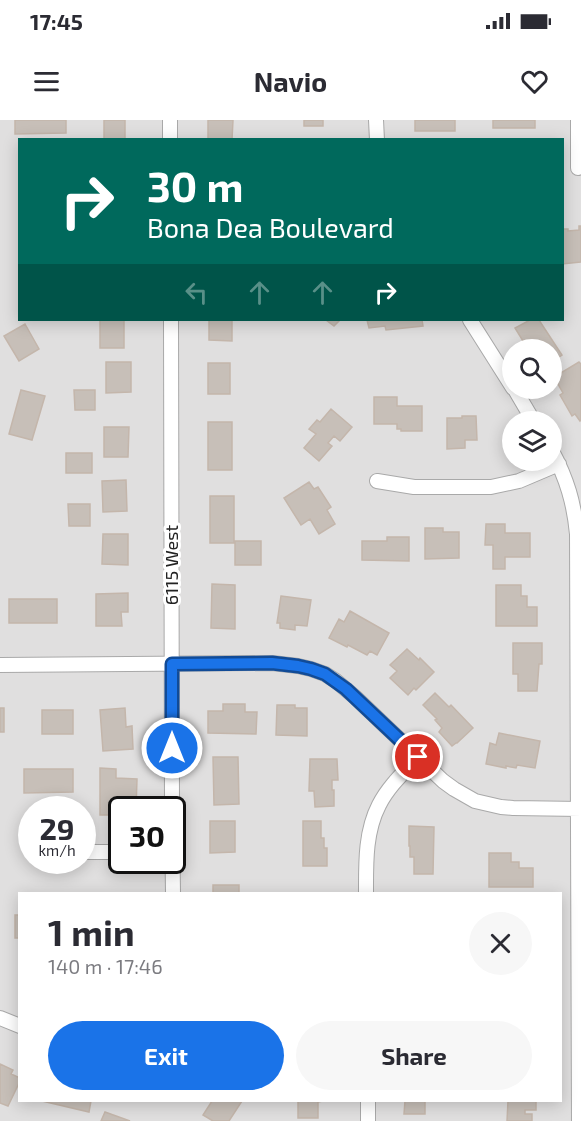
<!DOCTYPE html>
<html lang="en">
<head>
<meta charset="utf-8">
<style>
	body { margin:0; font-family:"Exo 2",sans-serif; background:#f7f7f7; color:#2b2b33; height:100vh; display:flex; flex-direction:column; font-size:22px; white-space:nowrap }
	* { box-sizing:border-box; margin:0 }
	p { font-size:20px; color:#7c7c81 }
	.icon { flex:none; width:33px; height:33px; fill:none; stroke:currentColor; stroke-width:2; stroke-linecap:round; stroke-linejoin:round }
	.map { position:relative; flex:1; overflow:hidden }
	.sheet { position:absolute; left:18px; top:772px; width:544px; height:210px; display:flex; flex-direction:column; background:#fff; border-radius:0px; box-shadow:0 3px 15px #0003 }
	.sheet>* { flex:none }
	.banner { position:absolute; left:18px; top:18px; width:546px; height:183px; border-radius:0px; box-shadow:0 3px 15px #0003; background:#00695c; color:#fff; overflow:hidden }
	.tools { position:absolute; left:502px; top:219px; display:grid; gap:12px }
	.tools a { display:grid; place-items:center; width:60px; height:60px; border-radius:50%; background:#fff; box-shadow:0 3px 15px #0003; font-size:30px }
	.speed { position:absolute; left:18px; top:676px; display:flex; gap:12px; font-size:30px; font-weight:700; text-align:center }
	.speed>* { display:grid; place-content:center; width:78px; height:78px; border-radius:50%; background:#fff; box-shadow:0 3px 15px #0003; line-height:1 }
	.speed small { font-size:15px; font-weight:400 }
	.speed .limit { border:3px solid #111; border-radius:9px; background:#fff; color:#111 }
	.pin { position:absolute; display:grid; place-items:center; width:51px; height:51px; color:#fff; margin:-26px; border:3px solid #fff; border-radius:50%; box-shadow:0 2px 6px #0007 }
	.me { position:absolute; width:66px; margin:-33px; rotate:0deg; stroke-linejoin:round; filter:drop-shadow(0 0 4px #0008) }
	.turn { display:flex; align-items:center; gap:21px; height:126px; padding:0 30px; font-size:27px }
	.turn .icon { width:78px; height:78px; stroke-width:2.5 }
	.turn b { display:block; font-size:42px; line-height:51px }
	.lanes { display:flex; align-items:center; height:57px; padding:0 30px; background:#0003; justify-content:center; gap:30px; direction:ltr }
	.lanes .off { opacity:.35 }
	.round { display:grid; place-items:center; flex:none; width:63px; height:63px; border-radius:32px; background:#f7f7f7 }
	.summary { display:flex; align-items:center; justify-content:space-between; height:102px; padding:0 30px }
	h1 { font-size:36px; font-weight:700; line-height:45px }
	.action { display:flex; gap:12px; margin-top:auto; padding:12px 30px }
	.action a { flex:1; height:69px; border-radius:36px; background:#1a73e8; color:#fff; font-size:24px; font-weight:700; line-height:69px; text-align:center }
	.action a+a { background:#f7f7f7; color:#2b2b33 }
	.status { display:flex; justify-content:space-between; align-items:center; height:42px; padding:0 30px; background:#fff; direction:ltr }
	.status svg { height:16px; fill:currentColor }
	header { display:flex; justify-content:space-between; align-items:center; height:78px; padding:0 30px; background:#fff; font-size:27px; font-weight:700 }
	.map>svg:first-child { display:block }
	.residential { fill:#e0dfdf; fill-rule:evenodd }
	.building { fill:#c7bfb8; stroke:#c4b6ab; stroke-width:1.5 }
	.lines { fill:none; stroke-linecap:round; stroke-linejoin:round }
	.minor-casing { stroke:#a9a9a9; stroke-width:16 }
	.minor { stroke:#fff; stroke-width:14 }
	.route-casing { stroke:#114b97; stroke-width:15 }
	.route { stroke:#1a73e8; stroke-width:10 }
	.labels { text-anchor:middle; stroke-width:6; stroke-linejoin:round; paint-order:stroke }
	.street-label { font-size:18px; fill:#222; stroke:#fff }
</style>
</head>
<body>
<div class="status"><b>17:45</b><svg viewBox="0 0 49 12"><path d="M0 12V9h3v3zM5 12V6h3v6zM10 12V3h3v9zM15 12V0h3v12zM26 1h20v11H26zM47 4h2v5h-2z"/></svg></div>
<header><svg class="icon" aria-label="menu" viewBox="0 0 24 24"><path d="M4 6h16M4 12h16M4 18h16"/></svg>Navio<svg class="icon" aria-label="heart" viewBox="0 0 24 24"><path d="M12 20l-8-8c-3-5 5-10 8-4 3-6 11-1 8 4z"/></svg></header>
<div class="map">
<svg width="581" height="1001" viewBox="0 0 581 1001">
	<rect width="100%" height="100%" fill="#f2efe9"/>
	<path class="residential" d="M0 0H581V1001H0ZM20 20H562V200H20ZM513 230H552V268H513ZM513 302H552V340H513ZM32 690H82V741H32ZM122 690H172V741H122ZM20 774H561V981H20Z"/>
	<path class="building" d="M15 0H66V13L15 14Z
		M104 0H125V20H104Z
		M208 0H233L232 20H208Z
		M304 0H323V6H304Z
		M415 0H455V11H415Z
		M493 0H535V8H493Z
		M579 106H581V142L562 144V109H568V111L579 110Z
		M100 200H124V228H100Z
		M209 200H232V221L209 220Z
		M326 200H340L334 206Z
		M367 200H422L423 206 386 210 385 206 369 208Z
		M530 200H539L562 235 552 242V230H534L530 223 526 226 515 208Z
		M25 204 39 229 19 241 4 216Z
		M106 242H131V272L106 273Z
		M579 242 581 244V300L580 301 575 294 572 296 560 275 563 273 554 257Z
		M208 243H230V274H208Z
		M21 270 45 276 32 320 9 314Z
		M74 270H95V290H75Z
		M374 277H397V286H422V311H401V309H397V304H374Z
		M331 289 352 307 340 321 334 316 328 323 332 326 319 341 304 328 316 314 309 309 317 300 320 302Z
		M462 296H476L477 320H465V328L447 329V298H462Z
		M208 302H232V350H208Z
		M104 307H129L128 337H104Z
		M66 333H92V353H66Z
		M126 360 127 391 103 392 102 361Z
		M309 362 314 369 318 367 331 387 327 390 335 404 319 414 310 399 301 405 284 378Z
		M210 376H234V423H210Z
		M68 384H90V406H69Z
		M486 404H505V413H530V437H505V449H493V425H485Z
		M425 408H443V412H459V438L425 439Z
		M103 414H128V445L102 444Z
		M387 417H409V441L362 440V421H387Z
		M235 421H261V445H235Z
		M212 464 235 465V509L211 508Z
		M496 465H521V476H527V487H537V506H496Z
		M128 473V492H121L122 506H96V474Z
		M281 476 311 480 307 506 295 505V510L280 508V503H277Z
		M9 479H57V503H9Z
		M350 491 389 513 377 535 370 531 367 535 348 525 347 527 329 518 339 499 344 502Z
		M513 523H542V544H539L537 571H518V554H513Z
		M407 529 419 540 420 538 434 552 416 570 414 568 408 575 390 558 397 551 390 545Z
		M435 573 449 587 451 585 473 608 457 623H456L452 626 439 612 442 608 435 600 437 599 423 585Z
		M223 584H245V592H257L256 614 208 613V591H223Z
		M277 585H295V588H307V616L276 615Z
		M0 588H4V612H0Z
		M125 588 126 607 132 606 133 629 103 631 100 590Z
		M42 590H73V614H42Z
		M499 613 540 621 535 648 517 645 516 648 506 646V648L486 644 490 623 496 625Z
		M213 637H238L239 684 214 685Z
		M310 639H337L338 660H332V670H334V686L315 687 314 671H309Z
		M100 648 116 649V658L137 659 136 690H122V695H100Z
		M24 649H73V672L24 673Z
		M210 701H235V732L210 733Z
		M303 701H321V718H324V728H327V746H303Z
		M409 706 434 707 433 754H414V737H410V726H409Z
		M489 733H511V742H519V748H533V767H489Z
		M213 765H239V774H213Z
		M15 795H20V818H15Z
		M0 944 13 950 11 954 20 958V961L8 986 0 983Z
		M42 981H91L89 992Z
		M212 981H242L229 1001H213L203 995Z
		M298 981H323L318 982V998H298Z
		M405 981H425V994H404Z
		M508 981H536V990H525V994H532V1001H507Z
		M105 992 130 1001H101Z"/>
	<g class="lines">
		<defs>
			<path id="minor" d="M170 0V20
				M376 0 377 20
				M578 0V48
				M171 200 172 690
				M470 200 513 268
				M514 268 534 302
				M552 331C567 359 574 383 577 414L579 1001
				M377 361 414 367H491L519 361 559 344
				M0 545 272 543 298 546 311 549 325 554 336 561 355 577 443 661 454 669 475 681 501 687 513 688 581 689
				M172 697 173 774
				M82 732H122
				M366 774C366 744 365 712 379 685 388 667 404 652 418 637
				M0 898 20 906
				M368 981V1001"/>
		</defs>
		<use href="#minor" class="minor-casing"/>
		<use href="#minor" class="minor"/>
	</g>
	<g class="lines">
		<defs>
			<path id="route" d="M172 628V544L272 543 298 546 311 549 325 554 346 569 418 637"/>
		</defs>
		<use href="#route" class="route-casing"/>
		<use href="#route" class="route"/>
	</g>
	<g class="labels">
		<g class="street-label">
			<text transform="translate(172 445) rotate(-90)" y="6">6115 West</text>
		</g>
	</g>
</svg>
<div class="tools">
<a><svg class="icon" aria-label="search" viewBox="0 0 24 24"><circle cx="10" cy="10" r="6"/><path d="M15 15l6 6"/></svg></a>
<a><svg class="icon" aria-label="layers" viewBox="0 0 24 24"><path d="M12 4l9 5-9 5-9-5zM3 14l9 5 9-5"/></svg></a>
</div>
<div class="speed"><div>29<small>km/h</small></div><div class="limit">30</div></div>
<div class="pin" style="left:418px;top:637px;background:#d93025"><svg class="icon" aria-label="arrive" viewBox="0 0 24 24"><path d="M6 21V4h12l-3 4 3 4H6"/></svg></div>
<svg class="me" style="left:172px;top:628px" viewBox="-20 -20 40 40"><circle r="17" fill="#1a73e8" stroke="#fff" stroke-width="3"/><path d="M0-11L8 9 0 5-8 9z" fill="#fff"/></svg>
<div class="banner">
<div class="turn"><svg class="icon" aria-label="right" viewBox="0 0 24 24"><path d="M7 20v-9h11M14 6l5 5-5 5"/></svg><div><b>30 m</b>Bona Dea Boulevard</div></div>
<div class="lanes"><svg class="icon off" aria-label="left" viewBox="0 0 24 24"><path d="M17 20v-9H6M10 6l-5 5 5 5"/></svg><svg class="icon off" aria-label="ahead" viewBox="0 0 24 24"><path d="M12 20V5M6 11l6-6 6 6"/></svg><svg class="icon off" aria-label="ahead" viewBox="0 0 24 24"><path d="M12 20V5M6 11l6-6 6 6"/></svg><svg class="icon" aria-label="right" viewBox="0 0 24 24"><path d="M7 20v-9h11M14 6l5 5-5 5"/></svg></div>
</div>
<section class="sheet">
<div class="summary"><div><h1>1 min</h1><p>140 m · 17:46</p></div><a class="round"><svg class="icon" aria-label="close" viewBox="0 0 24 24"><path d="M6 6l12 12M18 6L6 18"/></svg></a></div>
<div class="action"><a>Exit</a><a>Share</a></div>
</section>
</div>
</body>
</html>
